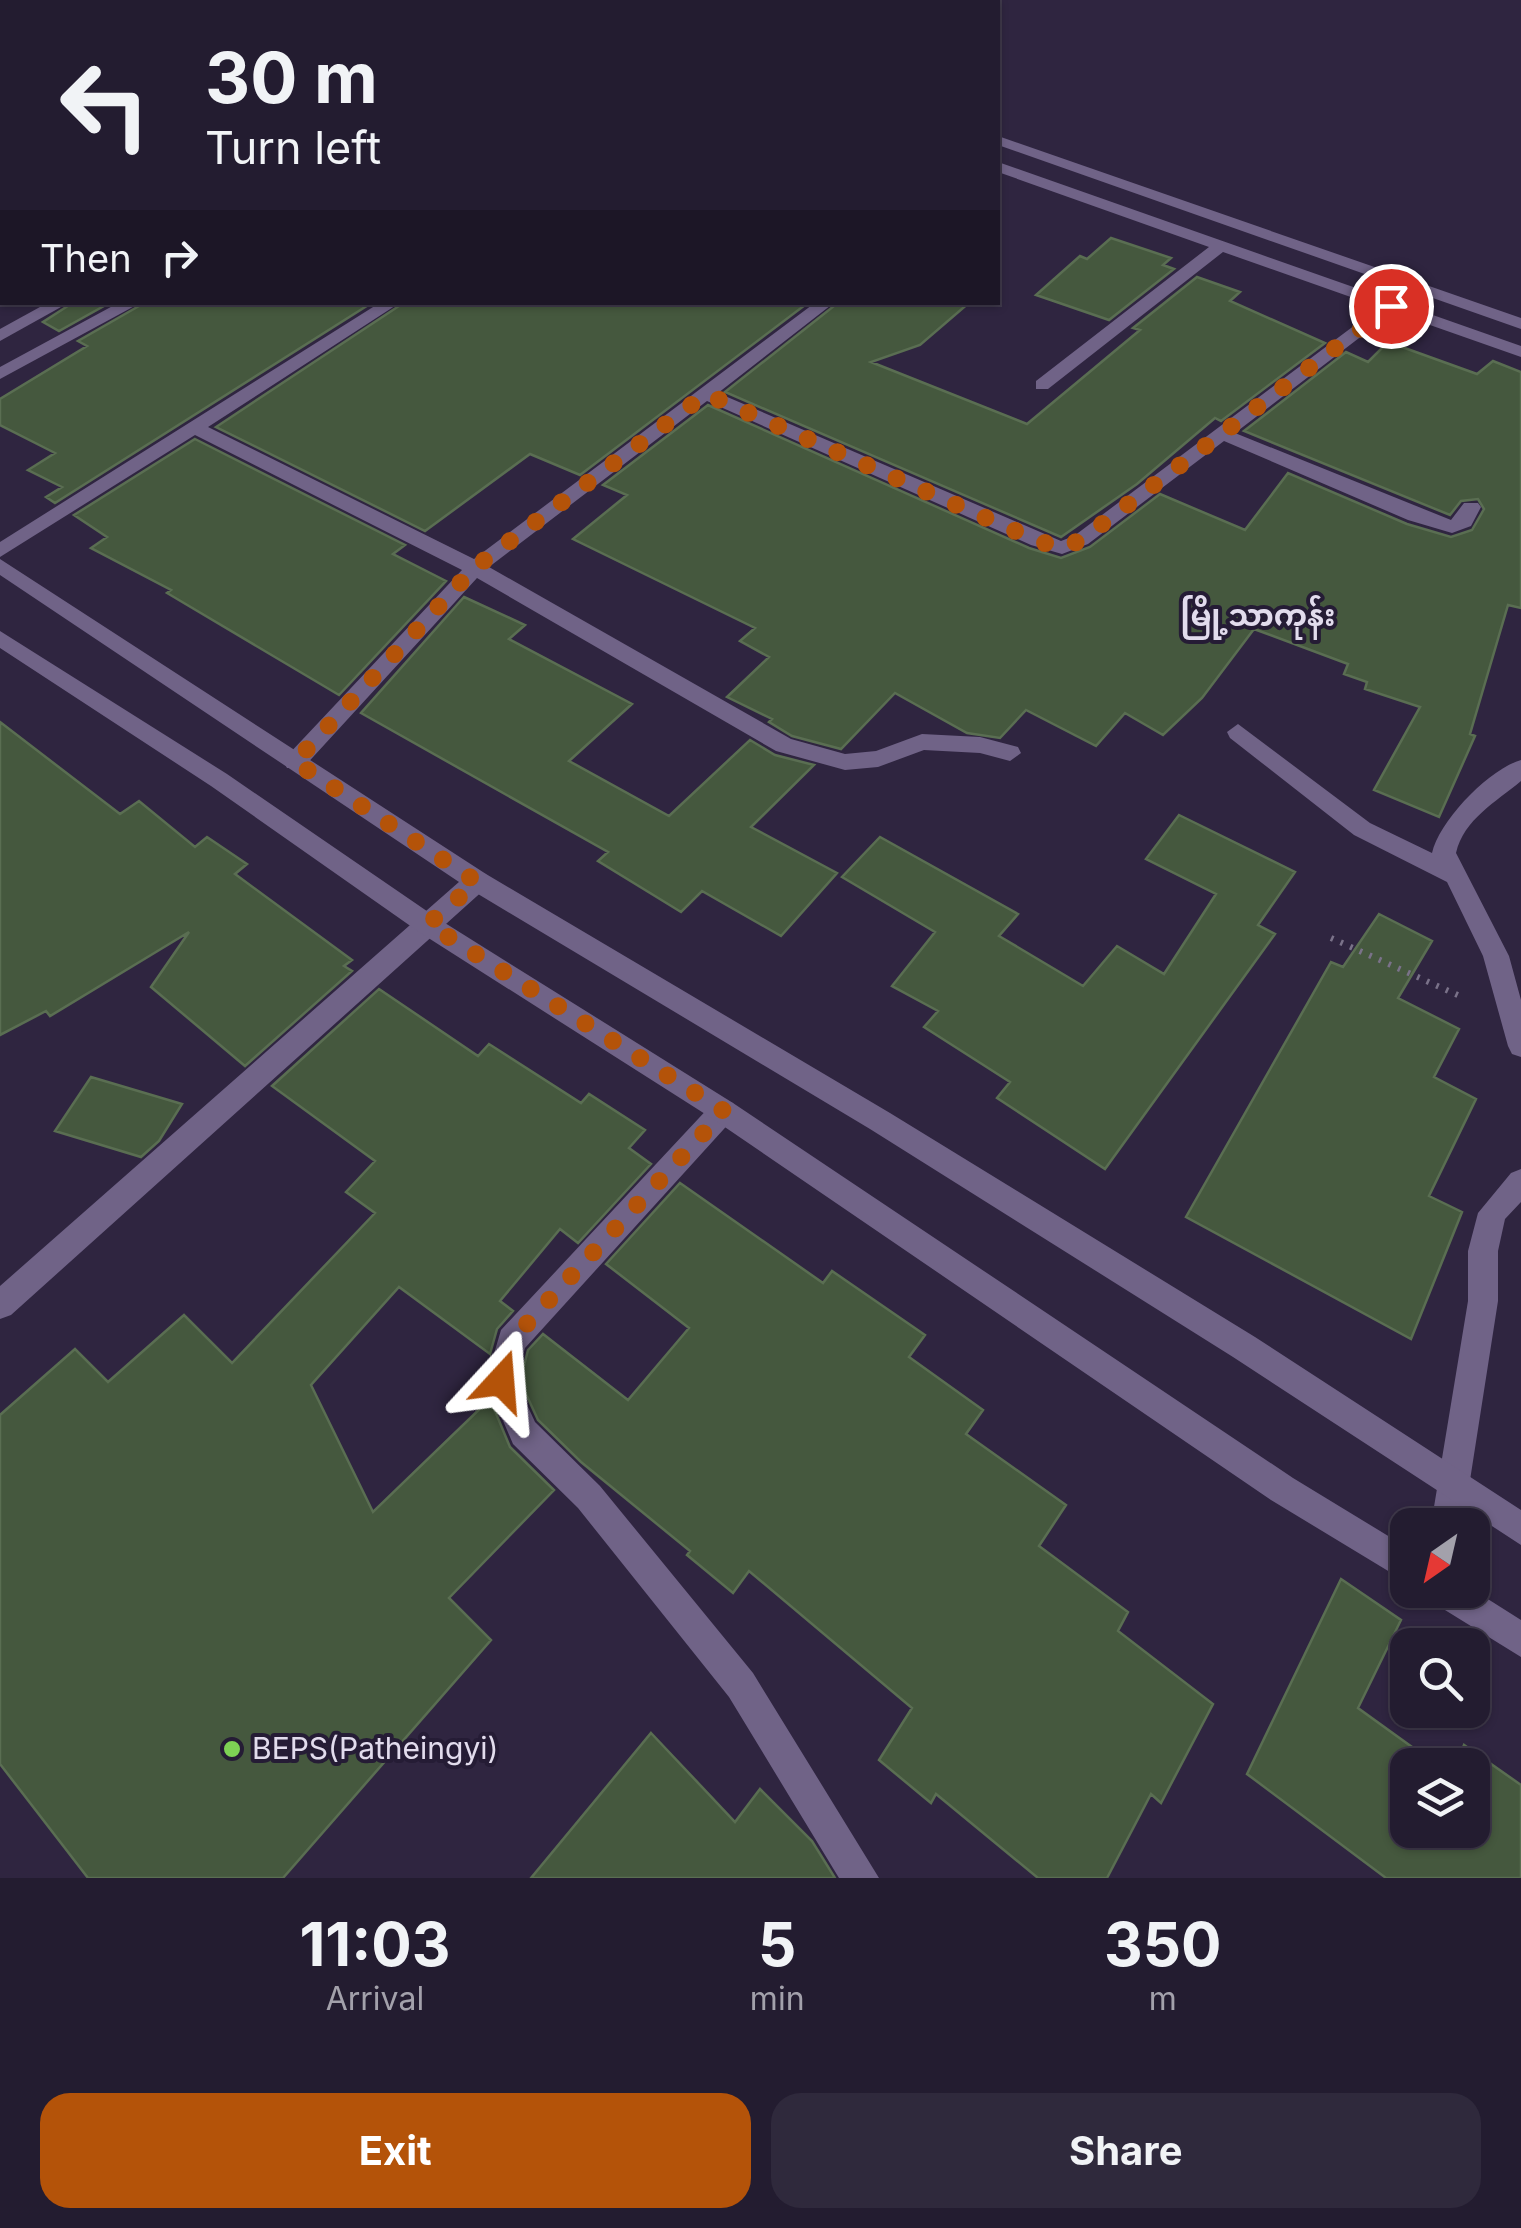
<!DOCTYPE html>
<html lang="en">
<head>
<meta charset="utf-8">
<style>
	body { margin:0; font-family:Inter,"Noto Sans Myanmar",sans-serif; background:#2f293c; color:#f1f3f6; height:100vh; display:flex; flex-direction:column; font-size:38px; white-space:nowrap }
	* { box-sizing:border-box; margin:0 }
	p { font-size:32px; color:#a3a1ab }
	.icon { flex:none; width:55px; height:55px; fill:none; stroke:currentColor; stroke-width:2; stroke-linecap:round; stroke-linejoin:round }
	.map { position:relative; height:1878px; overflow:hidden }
	.side { display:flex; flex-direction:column; background:#231c30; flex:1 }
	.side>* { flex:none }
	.top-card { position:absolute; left:0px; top:0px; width:1000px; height:305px; box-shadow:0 2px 8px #0004,0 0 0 2px #403a4c; background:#231c30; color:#f1f3f6; overflow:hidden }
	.needle { width:65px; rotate:214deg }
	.fabs { position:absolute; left:1390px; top:1508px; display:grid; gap:20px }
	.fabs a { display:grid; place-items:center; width:100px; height:100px; border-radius:20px; background:#231c30; box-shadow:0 2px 8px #0004,0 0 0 2px #403a4c; font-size:50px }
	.pin { position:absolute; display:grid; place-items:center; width:85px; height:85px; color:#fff; margin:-42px; border:5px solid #fff; border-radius:50%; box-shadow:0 2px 10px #0007 }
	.me { position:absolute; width:110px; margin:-55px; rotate:19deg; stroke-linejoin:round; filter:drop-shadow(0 0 8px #0008) }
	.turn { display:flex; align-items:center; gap:35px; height:210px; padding:0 40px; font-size:45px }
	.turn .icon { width:130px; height:130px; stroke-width:2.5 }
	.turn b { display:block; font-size:70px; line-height:85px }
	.then { display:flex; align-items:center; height:95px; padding:0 40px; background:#0003; gap:20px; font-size:38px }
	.eta { display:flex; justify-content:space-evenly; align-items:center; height:170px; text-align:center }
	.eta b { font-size:60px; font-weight:700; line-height:70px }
	.action { display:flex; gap:20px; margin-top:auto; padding:20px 40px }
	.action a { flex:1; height:115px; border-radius:30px; background:#b45309; color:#fff; font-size:40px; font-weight:700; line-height:115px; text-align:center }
	.action a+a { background:#2f293c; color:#f1f3f6 }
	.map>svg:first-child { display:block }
	.building { fill:#45583e; stroke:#5a6e52; stroke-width:2.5 }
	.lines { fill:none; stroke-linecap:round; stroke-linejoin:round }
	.path { stroke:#7a7289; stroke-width:6; stroke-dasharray:2.5 8; stroke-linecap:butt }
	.service { fill:#706387; fill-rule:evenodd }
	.minor { fill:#706387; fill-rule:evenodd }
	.tertiary { fill:#706387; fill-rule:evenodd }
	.route { stroke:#b45309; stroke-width:18; stroke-dasharray:0 32.4 }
	.poi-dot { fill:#7dd154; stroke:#251c35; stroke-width:4 }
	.labels { text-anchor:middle; stroke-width:8; stroke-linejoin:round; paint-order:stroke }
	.quarter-label { font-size:30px; font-weight:bold; fill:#e2dced; stroke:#251c35 }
	.near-poi-label { font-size:30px; fill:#e2dced; stroke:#251c35; text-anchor:start }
</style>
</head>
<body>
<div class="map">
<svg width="1521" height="1878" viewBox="0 0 1521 1878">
	<rect width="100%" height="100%" fill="#2f2540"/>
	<path class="building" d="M1111 238 1171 258 1163 265 1174 269 1109 320 1036 295 1080 256 1087 259Z
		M1197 277 1240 292 1230 301 1325 343 1221 421 1215 418 1137 484 1061 537 725 392 839 302H970L920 345 871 362 1027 424 1140 330 1133 328Z
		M74 302H111L59 331 43 322Z
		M146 302H373L55 503 46 497 62 487 28 470 55 453 0 425V399L87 346 78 341Z
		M405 302H809L580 475 530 454 425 531 216 427Z
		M1388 342 1477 374 1493 361 1521 372V608L1508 605 1470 734 1475 736 1439 817 1374 790 1420 707 1365 689 1367 682 1344 674 1348 664 1254 629 1202 698 1163 735 1125 713 1096 746 1026 710 1000 738 967 733 895 693 841 749 792 736 769 722 772 719 727 697 769 657 740 641 755 628 573 539 627 495 603 485 708 405 1029 548 1061 558 1090 547 1160 494 1245 530 1288 473 1407 524 1451 537 1472 530 1484 509 1478 499 1461 501 1450 515 1244 431 1346 352 1368 362Z
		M195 439 405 545 393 554 446 581 339 695 167 593 171 590 91 548 107 537 74 515Z
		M464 597 525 625 509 639 632 704 569 761 669 816 750 740 775 755 814 765 751 827 837 873 781 936 702 891 681 912 598 861 608 852 361 713Z
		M0 722 120 814 139 801 195 847 207 837 247 864 235 874 352 960 344 966 352 971 245 1066 151 987 189 932 50 1016 46 1011 0 1035Z
		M1179 815 1295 872 1258 925 1275 934 1105 1169 997 1098 1010 1082 924 1027 938 1011 892 986 935 932 842 877 880 837 1018 914 999 936 1083 986 1117 946 1164 974 1216 894 1146 859Z
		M1379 914 1432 941 1398 998 1459 1029 1434 1077 1476 1099 1429 1196 1462 1212 1411 1339 1186 1217 1331 962 1343 967Z
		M379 989 478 1056 489 1044 581 1103 589 1094 645 1130 629 1148 651 1164 578 1243 560 1229 500 1301 513 1311 497 1329 490 1354 399 1287 311 1385 373 1512 490 1399 510 1447 554 1490 449 1598 491 1640 283 1878H88L0 1764V1415L75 1349 108 1382 184 1315 232 1363 375 1213 346 1192 375 1161 272 1086Z
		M91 1077 182 1104 159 1141 141 1157 55 1131Z
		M680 1183 823 1283 832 1271 925 1335 909 1357 983 1410 966 1434 1066 1505 1039 1546 1128 1612 1118 1631 1213 1704 1161 1803 1151 1794 1107 1878H1038L936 1794 931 1803 879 1760 912 1708 749 1571 733 1593 687 1555 690 1551 581 1462 538 1420 520 1381 528 1350 543 1334 628 1400 689 1328 606 1264Z
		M1341 1579 1401 1620 1358 1708 1437 1765H1408V1830H1472V1765H1456L1464 1745 1521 1785V1878H1386L1247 1774Z
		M651 1733 735 1822 760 1789 812 1841 835 1878H531Z"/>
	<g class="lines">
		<path class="path" d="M1331 938 1462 997"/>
		<path class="service" d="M49 302H70L0 341V329Z"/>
		<path class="minor" d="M642 0H657L658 2H643Z
			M722 0H737L738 2H723Z
			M998 136 1521 318V329L998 145Z
			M998 162 1521 346V357L1393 312 1235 433 1451 520 1464 503H1478L1481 507 1471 526 1452 533 1408 520 1224 441 1088 544 1062 554 1031 545 707 401 489 567 791 739 845 754 876 751 922 734 980 737 1018 747 1021 753 1010 761 980 753 924 750 878 767 845 770 776 751 477 578 303 768H287L284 762 287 756 462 570 195 435 0 557V542L381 302H401L208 427 474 559 816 302H835L718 393 1061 541 1074 536 1379 307 1223 252 1048 389H1036V381L1209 247 998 172Z
			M120 302H142L0 379V367Z
			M1238 724 1370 823 1432 853C1439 821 1489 769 1521 760V781C1496 802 1464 819 1456 853L1509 956 1521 1000V1057L1512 1054 1508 1046 1483 956 1447 882 1354 835 1230 738 1227 732Z
			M477 872 486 874 489 881 486 888 11 1315 0 1319V1286L468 874Z
			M723 1099 733 1103 737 1111 733 1119 525 1348 516 1381 535 1422 600 1486 753 1673 879 1878H839L729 1697 578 1508 513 1444 486 1381 501 1330 713 1103Z
			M1521 1169V1202L1505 1219 1498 1251V1301L1463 1525H1431L1468 1301V1251L1478 1213 1511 1173Z"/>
		<path class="tertiary" d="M0 559 486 874 890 1113 1255 1337 1521 1510V1545L1233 1357 870 1129 468 888 0 575Z
			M0 631 227 774 437 918 733 1103 1293 1478 1408 1548V1583L1271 1500 713 1119 419 932 211 786 0 648Z
			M1472 1589 1521 1620V1657L1432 1602 1427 1590Z"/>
	</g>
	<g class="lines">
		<path class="route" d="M501 1381 512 1340 724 1111 428 924 477 882 295 762 474 568 706 394 1038 541 1062 548 1081 540 1391 306"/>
	</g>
	<circle class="poi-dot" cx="232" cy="1749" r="10"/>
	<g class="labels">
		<g class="quarter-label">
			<text x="1258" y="626">မြို့သာကုန်း</text>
		</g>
		<g class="near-poi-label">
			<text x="252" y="1759">BEPS(Patheingyi)</text>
		</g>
	</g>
</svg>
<div class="fabs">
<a><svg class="needle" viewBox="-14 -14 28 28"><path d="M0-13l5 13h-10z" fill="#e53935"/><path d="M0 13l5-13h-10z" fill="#a3a1ab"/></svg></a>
<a><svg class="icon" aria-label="search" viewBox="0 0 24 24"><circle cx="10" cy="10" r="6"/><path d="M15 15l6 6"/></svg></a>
<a><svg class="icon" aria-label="layers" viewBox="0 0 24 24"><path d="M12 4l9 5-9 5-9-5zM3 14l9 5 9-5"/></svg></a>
</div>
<div class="pin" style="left:1391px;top:306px;background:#d93025"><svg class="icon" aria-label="arrive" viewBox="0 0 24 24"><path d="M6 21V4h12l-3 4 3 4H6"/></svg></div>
<svg class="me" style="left:501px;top:1381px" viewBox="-20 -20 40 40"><path d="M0-17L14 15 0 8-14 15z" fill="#b45309" stroke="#fff" stroke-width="4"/></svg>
<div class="top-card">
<div class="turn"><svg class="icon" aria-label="left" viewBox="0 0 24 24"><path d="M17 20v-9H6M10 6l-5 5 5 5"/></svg><div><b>30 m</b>Turn left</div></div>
<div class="then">Then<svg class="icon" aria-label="right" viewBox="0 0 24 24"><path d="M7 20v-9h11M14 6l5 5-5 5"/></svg></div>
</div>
</div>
<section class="side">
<div class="eta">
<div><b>11:03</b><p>Arrival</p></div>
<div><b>5</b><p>min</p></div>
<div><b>350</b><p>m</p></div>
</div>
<div class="action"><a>Exit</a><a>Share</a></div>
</section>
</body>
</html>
